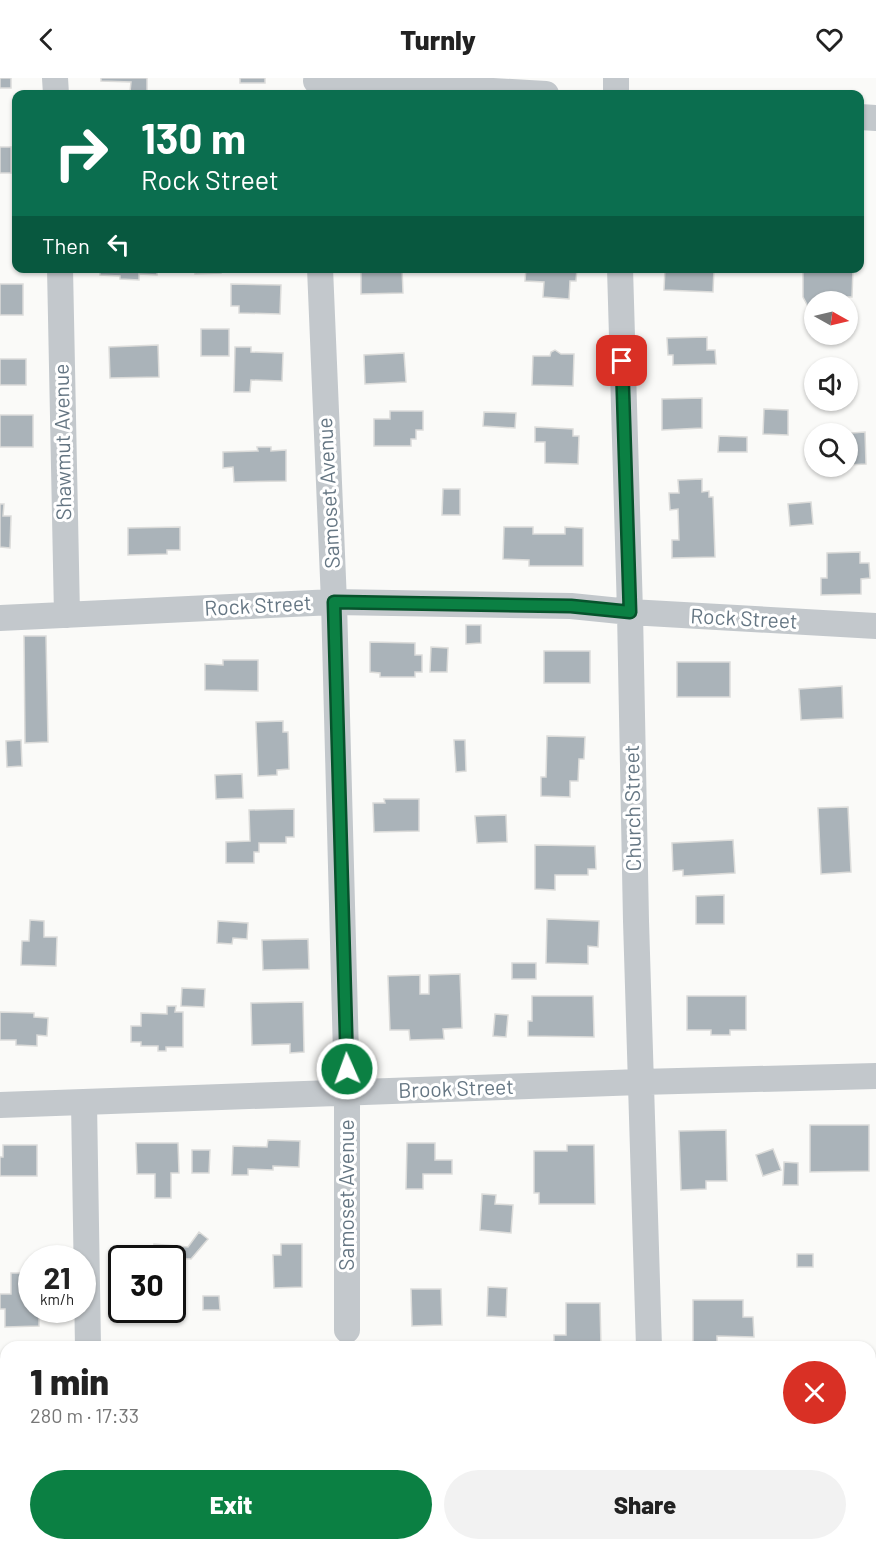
<!DOCTYPE html>
<html lang="en">
<head>
<meta charset="utf-8">
<style>
	body { margin:0; font-family:Barlow,sans-serif; background:#f2f2f2; color:#222; height:100vh; display:flex; flex-direction:column; font-size:22px; white-space:nowrap }
	* { box-sizing:border-box; margin:0 }
	p { font-size:20px; color:#767676 }
	.icon { flex:none; width:33px; height:33px; fill:none; stroke:currentColor; stroke-width:2; stroke-linecap:round; stroke-linejoin:round }
	.map { position:relative; flex:1; overflow:hidden }
	.drawer { position:absolute; left:0px; top:1263px; width:876px; height:210px; display:flex; flex-direction:column; background:#fff; border-radius:18px 18px 0 0; box-shadow:0 2px 4px #0004 }
	.drawer>* { flex:none }
	.banner { position:absolute; left:12px; top:12px; width:852px; height:183px; border-radius:12px; box-shadow:0 2px 4px #0004; background:#0b6e4f; color:#fff; overflow:hidden }
	.needle { width:39px; rotate:98deg }
	.fabs { position:absolute; left:804px; top:213px; display:grid; gap:12px }
	.fabs a { display:grid; place-items:center; width:54px; height:54px; border-radius:50%; background:#fff; box-shadow:0 2px 4px #0004; font-size:30px }
	.speed { position:absolute; left:18px; top:1167px; display:flex; gap:12px; font-size:30px; font-weight:700; text-align:center }
	.speed>* { display:grid; place-content:center; width:78px; height:78px; border-radius:50%; background:#fff; box-shadow:0 2px 4px #0004; line-height:1 }
	.speed small { font-size:15px; font-weight:400 }
	.speed .limit { border:3px solid #111; border-radius:9px; background:#fff; color:#111 }
	.pin { position:absolute; display:grid; place-items:center; width:51px; height:51px; color:#fff; margin:-26px; border-radius:12px; box-shadow:0 3px 9px #0006 }
	.me { position:absolute; width:66px; margin:-33px; rotate:358deg; stroke-linejoin:round; filter:drop-shadow(0 0 4px #0008) }
	.turn { display:flex; align-items:center; gap:21px; height:126px; padding:0 30px; font-size:27px }
	.turn .icon { width:78px; height:78px; stroke-width:2.5 }
	.turn b { display:block; font-size:42px; line-height:51px }
	.then { display:flex; align-items:center; height:57px; padding:0 30px; background:#0003; gap:12px; font-size:22px }
	.round { display:grid; place-items:center; flex:none; width:63px; height:63px; border-radius:32px; background:#f2f2f2 }
	.headline { display:flex; align-items:center; justify-content:space-between; height:102px; padding:0 30px }
	h1 { font-size:36px; font-weight:800; line-height:45px }
	.action { display:flex; gap:12px; margin-top:auto; padding:12px 30px }
	.action a { flex:1; height:69px; border-radius:36px; background:#0b8043; color:#fff; font-size:24px; font-weight:800; line-height:69px; text-align:center }
	.action a+a { background:#f2f2f2; color:#222 }
	header { display:flex; justify-content:space-between; align-items:center; height:78px; padding:0 30px; background:#fff; font-size:27px; font-weight:800 }
	.map>svg:first-child { display:block }
	.building { fill:#aab3b9; stroke:#dcdcda; stroke-width:1.5 }
	.lines { fill:none; stroke-linecap:round; stroke-linejoin:round }
	.minor { stroke:#c3c8cc; stroke-width:26 }
	.route-casing { stroke:#07532c; stroke-width:15 }
	.route { stroke:#0b8043; stroke-width:10 }
	.labels { text-anchor:middle; stroke-width:6; stroke-linejoin:round; paint-order:stroke }
	.street-label { font-size:21px; fill:#657683; stroke:#fff }
</style>
</head>
<body>
<header><svg class="icon" aria-label="back" viewBox="0 0 24 24"><path d="M15 5l-7 7 7 7"/></svg>Turnly<svg class="icon" aria-label="heart" viewBox="0 0 24 24"><path d="M12 20l-8-8c-3-5 5-10 8-4 3-6 11-1 8 4z"/></svg></header>
<div class="map">
<svg width="876" height="1473" viewBox="0 0 876 1473">
	<rect width="100%" height="100%" fill="#fafaf8"/>
	<path class="building" d="M0 0H11V10H0Z
		M101 0H147V14H130L131 4 101 3Z
		M240 0H265V5H240Z
		M0 69H11V95H0Z
		M100 190H157V197L139 196V202L120 201V198L100 197Z
		M195 190H221V195L195 196Z
		M361 190H402L403 215 361 216Z
		M526 190H577L576 203H570L569 221 543 219 544 204 525 203Z
		M665 190H714L713 214 664 212Z
		M803 190H853L852 219 820 218V224H814V236H812L803 219Z
		M0 206H23V237H0Z
		M231 206 281 207 280 236 239 235V228H231Z
		M201 251H229V278H201Z
		M707 259V272H715L716 286 673 287V277H668L667 260Z
		M158 267 159 299 110 300 109 269Z
		M235 269H251V274L283 275 282 303 251 302 250 314H234Z
		M555 272 561 276H574L573 308 532 307 533 278H550L551 274Z
		M404 275 406 304 365 306 364 277Z
		M0 281H26V307H0Z
		M702 320V350L662 352V321Z
		M764 331 788 332V357L763 356Z
		M390 333H423V352H416V361H411V368H374V341H390Z
		M484 334 516 335 515 350 483 348Z
		M0 337H33V369H0Z
		M535 349 573 351V358H579L578 386 545 385V364H535Z
		M865 354 866 386 848 387V356H837Z
		M813 357H814V388V380L806 381V370H814Z
		M719 358 747 359V374H718Z
		M257 369H271V373L286 372V403L234 404 233 389 223 390V374L258 373Z
		M702 401V414L709 413V419H713L715 479 672 480V462H679L678 431 670 432 669 415H679L678 402Z
		M443 411H460V437H442Z
		M811 424 813 446 790 448 788 426Z
		M0 426H4L3 438H11L10 470 0 469Z
		M180 449V472H167V476L128 477V450Z
		M504 449H533V456H565V449L583 450V488H529V482L503 481Z
		M860 474V485H869L870 500 861 501V516L821 517V500H827V475Z
		M466 547H481V565L466 566Z
		M24 558H46L48 664 25 665Z
		M370 564 415 565V577H422V594H415V599H380V595L370 594Z
		M431 569 448 570 447 594H430Z
		M544 573H590V605H544Z
		M223 582H258V613L205 612V586L223 587Z
		M677 584H730V619H677Z
		M842 608 843 640 801 642 799 611Z
		M283 643V654H288L289 691 277 692V697L258 698 256 644Z
		M547 658 585 659 584 681H579L578 703H570V719L541 718V699H546Z
		M21 662 22 688 7 689 6 663Z
		M454 662H465L466 693 456 694Z
		M242 696 243 720 216 721 215 697Z
		M384 721H419V753L374 754 373 725H385Z
		M848 729 851 794 821 796 818 730Z
		M294 731V759H286V765H259V774H254V785H226V764L250 763 249 732Z
		M506 737 507 764 477 765 475 738Z
		M733 762 735 795 683 798V792L673 793 672 765Z
		M535 767 595 768 596 791H588V797H555V812L535 811Z
		M724 817V846H696V818Z
		M547 841 599 843 598 869 588 868V886L546 885Z
		M30 842 44 843V859H57L56 888 21 887 22 863H29Z
		M218 843 248 845 247 861 233 860 232 866 217 865Z
		M308 861 309 891 263 892 262 862Z
		M512 885H536V901H512Z
		M460 896 462 950 443 951 444 961 410 962 409 952H390L388 898 420 897V916H429V897Z
		M182 910 205 911 204 929 181 928Z
		M532 918H593L594 959 528 958V943H532Z
		M687 918H746V952H730V957H711V952H687Z
		M303 924 304 974 290 975V966L252 967 251 925Z
		M167 928H176L175 934H183V969H166V973H158V968H141V964H131V948H141V935L167 936Z
		M0 934 34 935V939L48 940 47 958 37 957V968L16 967V962H0Z
		M495 936 508 937 506 959 493 958Z
		M810 1047H869V1093L810 1094Z
		M726 1052 727 1103H706V1111L681 1112 679 1053Z
		M268 1062 300 1063 299 1089 273 1088V1092L248 1091V1097H232L233 1068 267 1069Z
		M136 1065H178L179 1095H171V1120H155V1096H137Z
		M407 1065H435V1082H452V1096H423V1111H406Z
		M3 1067H37V1098H0V1079H3Z
		M567 1067H594L595 1126H539V1115H534V1073H567Z
		M773 1071 781 1092 763 1098 756 1077Z
		M192 1072H210L209 1095H192Z
		M784 1084 798 1085V1107H783Z
		M482 1116 496 1117 495 1126 513 1127 511 1155 480 1152Z
		M199 1154 208 1161 191 1181 176 1180 175 1216H172V1180H153L154 1166 188 1169Z
		M281 1166H302V1209L274 1210 273 1177H281Z
		M797 1176H813V1189H797Z
		M11 1195H27V1213H32V1232H39V1248L5 1249V1231H0V1216H11Z
		M488 1209 507 1210 506 1239 487 1238Z
		M411 1211H441L442 1247 412 1248Z
		M203 1218H219L220 1232H203Z
		M693 1222H743V1239H753L754 1259 717 1258V1267H693Z
		M566 1225H600L601 1269H554V1257H566Z
		M870 1403H876V1444H870Z
		M400 1467H419L421 1473H402Z
		M557 1467H593V1473H557Z
		M792 1467H816V1473H792Z"/>
	<g class="lines">
		<path class="minor" d="M55 0 56 16
			M616 0V16
			M316 3 546 16
			M860 39 876 40
			M60 190 67 537
			M320 190 334 524 347 1015V1252
			M620 190 630 534 636 843 649 1269
			M0 540 334 524 571 528 630 534 876 548
			M84 1024 88 1269
			M0 1027 640 1004 876 998
			M107 1467V1471
			M653 1467V1473"/>
	</g>
	<g class="lines">
		<defs>
			<path id="route" d="M347 991 334 524 571 528 630 534 622 283"/>
		</defs>
		<use href="#route" class="route-casing"/>
		<use href="#route" class="route"/>
	</g>
	<g class="labels">
		<g class="street-label">
			<text transform="translate(63 364) rotate(-91)" y="7">Shawmut Avenue</text>
			<text transform="translate(329 415) rotate(-93)" y="7">Samoset Avenue</text>
			<text transform="translate(258 528) rotate(-3)" y="7">Rock Street</text>
			<text transform="translate(744 541) rotate(3)" y="7">Rock Street</text>
			<text transform="translate(633 730) rotate(-91)" y="7">Church Street</text>
			<text transform="translate(456 1011) rotate(-2)" y="7">Brook Street</text>
			<text transform="translate(347 1117) rotate(-90)" y="7">Samoset Avenue</text>
		</g>
	</g>
</svg>
<div class="fabs">
<a><svg class="needle" viewBox="-14 -14 28 28"><path d="M0-13l5 13h-10z" fill="#e53935"/><path d="M0 13l5-13h-10z" fill="#767676"/></svg></a>
<a><svg class="icon" aria-label="sound" viewBox="0 0 24 24"><path d="M4 9h4l5-4v14l-5-4H4zM17 9q2 3 0 6"/></svg></a>
<a><svg class="icon" aria-label="search" viewBox="0 0 24 24"><circle cx="10" cy="10" r="6"/><path d="M15 15l6 6"/></svg></a>
</div>
<div class="speed"><div>21<small>km/h</small></div><div class="limit">30</div></div>
<div class="pin" style="left:622px;top:283px;background:#d93025"><svg class="icon" aria-label="arrive" viewBox="0 0 24 24"><path d="M6 21V4h12l-3 4 3 4H6"/></svg></div>
<svg class="me" style="left:347px;top:991px" viewBox="-20 -20 40 40"><circle r="17" fill="#0b8043" stroke="#fff" stroke-width="3"/><path d="M0-11L8 9 0 5-8 9z" fill="#fff"/></svg>
<div class="banner">
<div class="turn"><svg class="icon" aria-label="right" viewBox="0 0 24 24"><path d="M7 20v-9h11M14 6l5 5-5 5"/></svg><div><b>130 m</b>Rock Street</div></div>
<div class="then">Then<svg class="icon" aria-label="left" viewBox="0 0 24 24"><path d="M17 20v-9H6M10 6l-5 5 5 5"/></svg></div>
</div>
<section class="drawer">
<div class="headline"><div><h1>1 min</h1><p>280 m · 17:33</p></div><a class="round" style="background:#d93025;color:#fff"><svg class="icon" aria-label="close" viewBox="0 0 24 24"><path d="M6 6l12 12M18 6L6 18"/></svg></a></div>
<div class="action"><a>Exit</a><a>Share</a></div>
</section>
</div>
</body>
</html>
